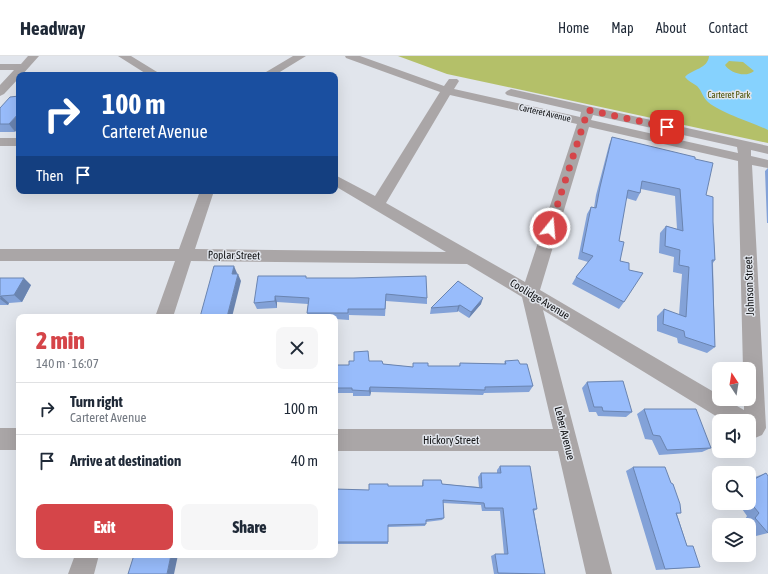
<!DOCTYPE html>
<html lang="en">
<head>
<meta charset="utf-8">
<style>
	body { margin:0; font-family:"Asap Condensed",sans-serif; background:#f6f6f7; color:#1f2937; height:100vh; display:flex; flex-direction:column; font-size:15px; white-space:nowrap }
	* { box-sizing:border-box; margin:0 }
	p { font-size:13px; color:#747a83 }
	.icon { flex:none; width:22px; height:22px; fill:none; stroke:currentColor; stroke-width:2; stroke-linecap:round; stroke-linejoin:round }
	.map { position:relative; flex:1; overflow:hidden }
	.side { position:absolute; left:16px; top:258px; width:322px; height:244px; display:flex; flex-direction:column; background:#fff; border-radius:8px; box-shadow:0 4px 16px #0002 }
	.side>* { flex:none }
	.guide { position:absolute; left:16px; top:16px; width:322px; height:122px; border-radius:8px; box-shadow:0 4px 16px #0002; background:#1a4fa0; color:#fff; overflow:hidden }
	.needle { width:26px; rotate:348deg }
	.controls { position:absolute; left:712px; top:306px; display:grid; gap:8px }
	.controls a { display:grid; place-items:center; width:44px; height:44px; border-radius:8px; background:#fff; box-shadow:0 4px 16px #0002; font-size:20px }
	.pin { position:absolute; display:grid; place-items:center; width:34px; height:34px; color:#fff; margin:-17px; border-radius:8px; box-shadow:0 2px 6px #0006 }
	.me { position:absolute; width:44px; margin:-22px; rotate:17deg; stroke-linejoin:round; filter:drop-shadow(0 0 3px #0008) }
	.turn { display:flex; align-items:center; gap:14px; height:84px; padding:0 20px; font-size:18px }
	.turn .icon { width:52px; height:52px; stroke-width:2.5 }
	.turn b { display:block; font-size:28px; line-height:34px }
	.then { display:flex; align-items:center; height:38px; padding:0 20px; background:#0003; gap:8px; font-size:15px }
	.round { display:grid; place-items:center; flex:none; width:42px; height:42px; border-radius:8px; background:#f6f6f7 }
	.headline { display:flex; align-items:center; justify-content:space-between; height:68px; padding:0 20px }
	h1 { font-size:24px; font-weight:800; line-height:30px; color:#d54549 }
	.primary-button { display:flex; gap:8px; margin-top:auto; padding:8px 20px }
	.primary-button a { flex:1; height:46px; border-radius:8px; background:#d54549; color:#fff; font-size:16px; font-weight:800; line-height:46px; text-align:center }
	.primary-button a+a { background:#f6f6f7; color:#1f2937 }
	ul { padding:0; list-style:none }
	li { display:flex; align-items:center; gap:12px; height:52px; padding:0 20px; border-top:1px solid #e0e1e3 }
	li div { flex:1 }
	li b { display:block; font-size:15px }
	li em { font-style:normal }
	header { display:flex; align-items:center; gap:24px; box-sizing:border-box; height:56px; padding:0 20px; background:#fff; border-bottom:1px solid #e0e1e3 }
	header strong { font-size:19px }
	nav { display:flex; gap:22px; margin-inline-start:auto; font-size:14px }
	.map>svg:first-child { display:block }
	.green { fill:#b4c069 }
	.water { fill:#86d2fe; fill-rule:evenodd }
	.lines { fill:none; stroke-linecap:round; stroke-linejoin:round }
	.minor { fill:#aaa6a7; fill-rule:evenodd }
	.wall { fill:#83a2d8 }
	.shaded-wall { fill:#6a84b0 }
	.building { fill:#98bcfb; stroke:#6a84b0 }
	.route { stroke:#d54549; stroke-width:7; stroke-dasharray:0 12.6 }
	.labels { text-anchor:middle; stroke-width:3; stroke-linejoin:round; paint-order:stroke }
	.far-park-label { font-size:9px; fill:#484f02; stroke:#e1e5ec }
	.far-street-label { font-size:9px; fill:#0f1012; stroke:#e1e5ec }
	.street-label { font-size:11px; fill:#0f1012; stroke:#e1e5ec }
</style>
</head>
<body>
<header>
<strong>Headway</strong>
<nav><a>Home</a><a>Map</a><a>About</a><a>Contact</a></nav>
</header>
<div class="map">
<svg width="768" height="518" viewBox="0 0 768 518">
	<rect width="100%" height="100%" fill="#e1e5ec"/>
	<path class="green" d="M398 0H768V87L447 18Z"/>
	<path class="water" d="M709 0H768V74C751 66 721 57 708 46 703 42 702 35 697 30 693 27 688 25 685 21 692 13 708 13 709 0ZM729 5 743 6 754 15C746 22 730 17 725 9Z"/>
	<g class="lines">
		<path class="minor" d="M28 0H39L22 19H19V22L4 38 0 40V29L14 14H0V8H21Z
			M118 0H131L162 19H148Z
			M293 0H306L275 19H261Z
			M345 0H360L444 30 449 23H457L459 25 454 33 580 61 581 56 507 39 505 37 507 35 511 33 768 90V98L751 94V100L768 104V112L752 109 766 372 762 379 755 382 749 380V365H724L543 254 612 518H586L558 395H335V373H553L522 241 467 208 191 205 173 261H155L175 205H0V193H179L200 135H214L195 193 446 196 335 130V119L375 140 440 36 346 2ZM450 39 577 68 525 226 386 147ZM593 59 737 91 738 97 591 64ZM589 71 738 105 743 313H749V343H744V354L725 343H719V339L540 234Z
			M0 82H19V90H0Z
			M0 372H19V394H0Z
			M75 499H99L94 518H68Z"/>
	</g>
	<path class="wall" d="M0 52 15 76H0Z
		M612 81 706 139 713 166 715 204 713 207 715 291 707 297 678 287 677 282 657 275V260L664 253 679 259 682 218 673 216 674 201 659 197 660 177 666 170 677 173 675 140 641 133 640 137 636 145 626 142 619 185 624 246 619 253 572 228 576 221 588 206 578 203 587 158 591 151 594 152 596 139 609 89Z
		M768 112V167H767L765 115Z
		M306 220V222L427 242V248L386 245 385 260 349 259V264L335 263V261H309L307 257 308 248 277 246V252L257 253 254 247Z
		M0 222 31 229 22 246 9 247 8 249H0Z
		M458 225 481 248 469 262 458 255 457 256 430 258 431 252Z
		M369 305 383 308 413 311 428 310H459L460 307 504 308 505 305 520 308 533 330 529 336 484 337 483 339 371 336 370 340H353V337H335V309H349Z
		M587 326 632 356 626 361 598 360 596 356H589L582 332Z
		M644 353 711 392 702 396 659 399 652 384 645 383 637 358Z
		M500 410 537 453 534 455 545 518H494L491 500 495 498H504L500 455H482L481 449 443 447 444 462 442 464 426 466 425 470 388 471V488H335V433L369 434 388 430H422V427L423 424 442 428 479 431 478 421 481 417H497V414Z
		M633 411 681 457 677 458 687 490 700 511 656 514 626 415Z
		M766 417 768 477 756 480 749 471V469H747L744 465 747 460 738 447H749V424L755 421Z"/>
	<path class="shaded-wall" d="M19 57V71L15 76 9 68Z
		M234 210 237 217 235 225 232 218Z
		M238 218 241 225 232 261H227Z
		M24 222 31 229 22 246 14 239Z
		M1 240 9 247 8 249 0 243Z
		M275 240 277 246V252L275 245Z
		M483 242 481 248 469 262 471 256Z
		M460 249 458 255 457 256 458 250Z
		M370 331 371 336 370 340 369 335Z
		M171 499H178L174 518H167Z"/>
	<path class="building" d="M19 40V57L9 68H0V52L10 41Z
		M612 81 695 101V103L713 107 706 139 713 141V166L715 204H712L715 291 685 281 684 275 663 268 664 253 686 261 689 211 679 209 680 194 665 190 666 170 683 175 680 133 642 125 640 137 628 134 619 185 624 186 620 205 629 207V214L643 217 624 246 576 221 593 200 582 196 591 151 596 152 600 131Z
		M214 210H234L232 218H238L227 261H200Z
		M258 220H306V222H354L426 220 427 242 386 238 385 253H348V257H307L309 242 275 240V245L254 247Z
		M0 222H24L14 239 1 240 0 241Z
		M458 225 483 242 471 256 460 249 458 250 431 252Z
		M368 295 369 305H382L383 308 413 311V307H428V310H460V307L506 308 505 305 518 304 520 308H527L533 330 485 331V334L370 331 369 335 352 334V332H335V309H349V305H354V296Z
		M623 325 632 356 603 355 602 351H594L587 326Z
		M644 353H696L711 392 667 394 660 380 653 379Z
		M500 410H530L537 453H533L545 518 498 517 495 498H508L503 452H485L484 447 443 444 444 462 426 464V468L388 469V486H335V433L369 434V428H388V430H423V424H441L442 428 482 432 481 417H501Z
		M633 411H665L671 427 673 428 680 448 681 457H676L687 490H693L700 511 665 513Z
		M766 417 768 420V477L755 462 759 457 749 445V439L751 437 749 434V426Z
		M134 499H171L167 518H128Z"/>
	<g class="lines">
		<path class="route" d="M550 172 588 54 667 71"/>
	</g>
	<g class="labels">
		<g class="far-park-label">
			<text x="729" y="42">Carteret Park</text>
		</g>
		<g class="far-street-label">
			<text transform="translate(545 57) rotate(13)" y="3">Carteret Avenue</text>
		</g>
		<g class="street-label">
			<text transform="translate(234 199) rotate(1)" y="4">Poplar Street</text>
			<text transform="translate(749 230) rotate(-92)" y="4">Johnson Street</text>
			<text transform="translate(540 243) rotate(31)" y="4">Coolidge Avenue</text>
			<text transform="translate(565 377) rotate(76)" y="4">Leber Avenue</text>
			<text x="451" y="388">Hickory Street</text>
		</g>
	</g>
</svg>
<div class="controls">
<a><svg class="needle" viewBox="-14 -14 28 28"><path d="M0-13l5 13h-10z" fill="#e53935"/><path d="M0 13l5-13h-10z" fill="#747a83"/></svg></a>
<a><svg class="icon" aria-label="sound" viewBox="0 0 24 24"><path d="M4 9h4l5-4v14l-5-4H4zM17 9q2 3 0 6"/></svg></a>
<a><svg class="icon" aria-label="search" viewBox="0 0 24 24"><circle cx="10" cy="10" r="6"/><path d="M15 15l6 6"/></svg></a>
<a><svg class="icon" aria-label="layers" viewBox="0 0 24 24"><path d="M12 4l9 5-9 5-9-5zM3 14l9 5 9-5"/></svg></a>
</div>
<div class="pin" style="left:667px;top:71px;background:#d93025"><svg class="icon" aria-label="arrive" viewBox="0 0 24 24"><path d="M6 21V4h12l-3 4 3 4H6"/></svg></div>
<svg class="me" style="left:550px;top:172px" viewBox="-20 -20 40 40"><circle r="17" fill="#d54549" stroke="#fff" stroke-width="3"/><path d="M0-11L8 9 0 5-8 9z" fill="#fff"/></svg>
<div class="guide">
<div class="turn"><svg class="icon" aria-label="right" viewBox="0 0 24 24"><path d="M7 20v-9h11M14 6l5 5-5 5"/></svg><div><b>100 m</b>Carteret Avenue</div></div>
<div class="then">Then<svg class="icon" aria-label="arrive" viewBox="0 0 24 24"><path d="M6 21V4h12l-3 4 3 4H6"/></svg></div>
</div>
<section class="side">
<div class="headline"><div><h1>2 min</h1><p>140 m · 16:07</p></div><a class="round"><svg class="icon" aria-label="close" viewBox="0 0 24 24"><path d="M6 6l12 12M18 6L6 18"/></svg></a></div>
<ul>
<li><svg class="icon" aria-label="right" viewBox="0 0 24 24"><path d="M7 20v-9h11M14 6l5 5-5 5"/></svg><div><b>Turn right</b><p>Carteret Avenue</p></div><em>100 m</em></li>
<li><svg class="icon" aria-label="arrive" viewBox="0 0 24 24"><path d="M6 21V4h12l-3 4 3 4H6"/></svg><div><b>Arrive at destination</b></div><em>40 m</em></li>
</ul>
<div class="primary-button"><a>Exit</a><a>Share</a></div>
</section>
</div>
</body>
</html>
